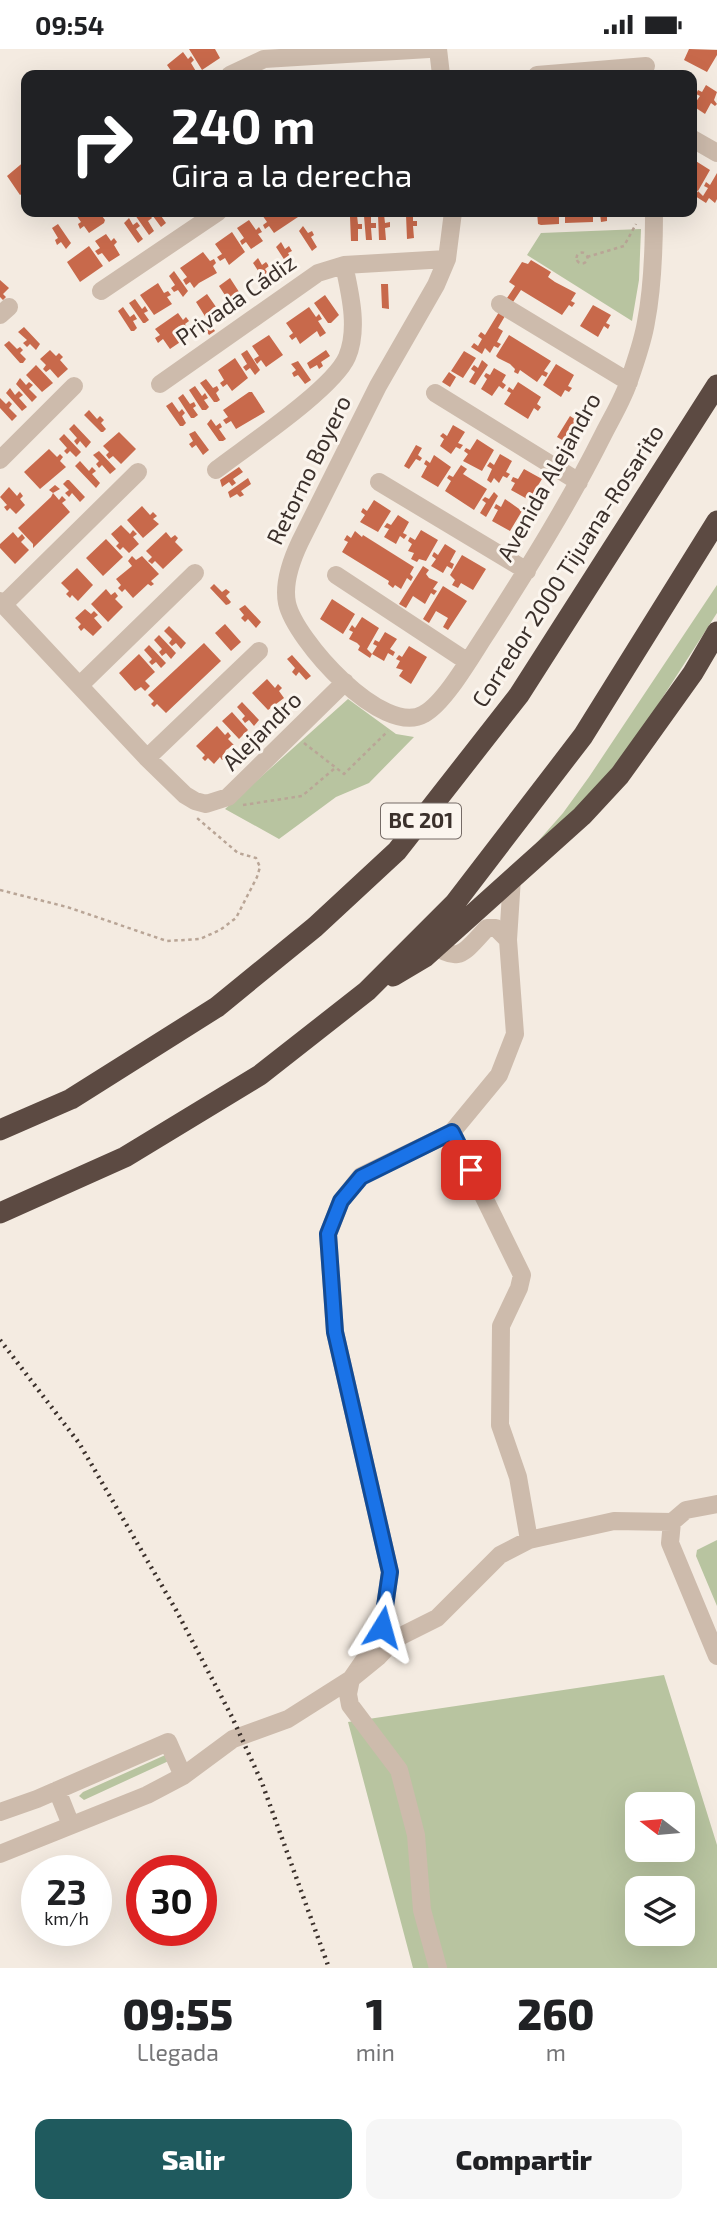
<!DOCTYPE html>
<html lang="es">
<head>
<meta charset="utf-8">
<style>
	body { margin:0; font-family:"Exo 2",sans-serif; background:#f6f6f6; color:#202124; height:100vh; display:flex; flex-direction:column; font-size:26px; white-space:nowrap }
	* { box-sizing:border-box; margin:0 }
	p { font-size:23px; color:#757577 }
	.icon { flex:none; width:38px; height:38px; fill:none; stroke:currentColor; stroke-width:2; stroke-linecap:round; stroke-linejoin:round }
	.map { position:relative; height:1919px; overflow:hidden }
	.drawer { display:flex; flex-direction:column; background:#fff; flex:1 }
	.drawer>* { flex:none }
	.hud { position:absolute; left:21px; top:21px; width:676px; height:147px; border-radius:14px; box-shadow:0 7px 28px #0002; background:#202124; color:#fff; overflow:hidden }
	.needle { width:46px; rotate:286deg }
	.fabs { position:absolute; left:625px; top:1743px; display:grid; gap:14px }
	.fabs a { display:grid; place-items:center; width:70px; height:70px; border-radius:14px; background:#fff; box-shadow:0 7px 28px #0002; font-size:35px }
	.speed { position:absolute; left:21px; top:1806px; display:flex; gap:14px; font-size:35px; font-weight:700; text-align:center }
	.speed>* { display:grid; place-content:center; width:91px; height:91px; border-radius:50%; background:#fff; box-shadow:0 7px 28px #0002; line-height:1 }
	.speed small { font-size:18px; font-weight:400 }
	.speed .limit { border:10px solid #d22; background:#fff; color:#111 }
	.pin { position:absolute; display:grid; place-items:center; width:60px; height:60px; color:#fff; margin:-30px; border-radius:14px; box-shadow:0 4px 10px #0006 }
	.me { position:absolute; width:77px; margin:-38px; rotate:8deg; stroke-linejoin:round; filter:drop-shadow(0 0 5px #0008) }
	.turn { display:flex; align-items:center; gap:24px; height:147px; padding:0 35px; font-size:32px }
	.turn .icon { width:91px; height:91px; stroke-width:2.5 }
	.turn b { display:block; font-size:49px; line-height:60px }
	.eta { display:flex; justify-content:space-evenly; align-items:center; height:119px; text-align:center }
	.eta b { font-size:42px; font-weight:800; line-height:49px }
	.button { display:flex; gap:14px; margin-top:auto; padding:14px 35px }
	.button a { flex:1; height:80px; border-radius:14px; background:#1f5a5e; color:#fff; font-size:28px; font-weight:800; line-height:80px; text-align:center }
	.button a+a { background:#f6f6f6; color:#202124 }
	.status { display:flex; justify-content:space-between; align-items:center; height:49px; padding:0 35px; background:#fff; direction:ltr }
	.status svg { height:19px; fill:currentColor }
	.map>svg:first-child { display:block }
	.green { fill:#b8c4a0; fill-rule:evenodd }
	.building { fill:#c8694b }
	.lines { fill:none; stroke-linecap:round; stroke-linejoin:round }
	.path { stroke:#b9a596; stroke-width:2.5; stroke-dasharray:3.5 3.5; stroke-linecap:butt }
	.minor { stroke:#cdbbac; stroke-width:18 }
	.highway { stroke:#5c4a42; stroke-width:21 }
	.rail { stroke:#3b302b; stroke-width:4.5; stroke-dasharray:2 5; stroke-linecap:butt }
	.route-casing { stroke:#114b97; stroke-width:18 }
	.route { stroke:#1a73e8; stroke-width:12 }
	.labels { text-anchor:middle; stroke-width:6; stroke-linejoin:round; paint-order:stroke }
	.shield { fill:#fbf5ee; stroke:#756b66; stroke-width:2 }
	.shield-label { font-size:21px; font-weight:bold; fill:#3b302b }
	.street-label { font-size:23px; fill:#3b302b; stroke:#fbf5ee }
</style>
</head>
<body>
<div class="status"><b>09:54</b><svg viewBox="0 0 49 12"><path d="M0 12V9h3v3zM5 12V6h3v6zM10 12V3h3v9zM15 12V0h3v12zM26 1h20v11H26zM47 4h2v5h-2z"/></svg></div>
<div class="map">
<svg width="717" height="1919" viewBox="0 0 717 1919">
	<rect width="100%" height="100%" fill="#f4ebe1"/>
	<path class="green" d="M641 180 639 231 632 272 527 206 541 184Z
		M717 536V564L641 682 583 758 503 832 563 764 589 728Z
		M348 650 396 685 414 688 369 734 336 748 279 790 225 760Z
		M717 1491V1557L696 1507 697 1501Z
		M664 1626 717 1796V1919H413L348 1673ZM637 1755H682V1801H637ZM637 1839H682V1885H637Z
		M172 1703 173 1710 84 1751 79 1747 83 1743Z"/>
	<path class="building" d="M189 0H215L220 9 202 21Z
		M689 0 717 1V6L707 23 684 11Z
		M183 3 188 10 191 7 194 11 191 14 197 24 194 26H174L167 16Z
		M706 36 717 43 714 51 717 55 715 57 711 54 705 65 693 57 700 47 696 45 698 41 702 43Z
		M691 109 710 121 698 142 703 147 708 139 704 137 706 133 710 136 717 124V150L715 154 709 149 706 154 695 147 698 142 691 139Z
		M26 111V142L20 146 7 127Z
		M74 163H99L105 171 104 174 89 184 84 177 80 180 78 175 81 173Z
		M136 163H141L145 168 149 165 152 169 148 172 154 182 149 186 135 166Z
		M150 163H161L159 164 166 174 161 178Z
		M260 163H302L301 166 274 184 269 177 265 180 263 176 267 173Z
		M537 163H563V167H559V175L541 176 538 175Z
		M565 163H593V173L565 174Z
		M595 163H607V172L601 173 600 165H595Z
		M408 164H413V172H417V177H413L414 189 407 190 406 166Z
		M380 165H384L385 174 390 173V178L385 179 386 191H379L378 166Z
		M352 166H357L358 175H362V180H358V192H351L350 168Z
		M366 166H371V174H376V179H371L372 191H366L364 167Z
		M129 169 133 176 137 173 140 177 136 180 143 190 138 194 124 174Z
		M249 171 256 181 259 178 262 183 258 185 263 192 251 200 246 193 242 196 240 192 244 189 237 179Z
		M58 175 71 194 66 200 61 193 57 196 55 191 58 189 52 179Z
		M303 177 308 184 312 182 314 186 311 188 317 198 312 202 299 182Z
		M232 183 245 203 229 216 225 209 220 212 217 208 222 205 215 195Z
		M106 185 111 192 114 189 117 193 114 196 120 206 109 213 102 204 98 206 95 202 100 199 95 192Z
		M281 193 285 200 289 197 292 202 288 204 294 214 289 218 276 198Z
		M89 197 103 217 80 233 67 213Z
		M203 203 210 212 214 210 216 214 213 217 217 224 199 234 194 239 190 233 186 236 183 231 187 228 180 219Z
		M258 209 262 216 266 213 269 217 265 220 272 230 266 234 253 214Z
		M531 211 551 223 548 228 555 233 576 244 571 252 575 254 572 258 569 256 562 266 521 241 513 253 507 249 515 237 509 233 522 213 528 215Z
		M174 222 188 242 183 248 178 241 174 243 171 239 175 236 169 227Z
		M230 229 243 249 232 257 219 237Z
		M0 231 9 239 3 245 6 248 3 251 0 248Z
		M158 234 164 244 168 242 171 246 167 248 172 255 154 266 140 246Z
		M381 235H388L389 260 382 259Z
		M207 245 221 265 209 273 215 282 209 286 203 277 208 272 196 253Z
		M325 246 339 266 331 274H328L314 254Z
		M135 250 142 260 145 257 148 262 144 264 149 271 145 274H143L129 254Z
		M593 256 611 266 606 274 610 276 608 280 604 277 598 288 580 277Z
		M123 258 130 268 134 265 137 270 133 272 137 279 134 282H131L118 262Z
		M309 258 316 268 319 265 322 270 318 272 326 284 320 288 317 282 300 295 296 288 292 291 289 287 293 284 286 274Z
		M499 263 505 267 498 279 503 282 497 293 501 295 498 299 494 297 490 304 485 299 482 305 471 298 474 294 478 297 482 290 478 287 481 283 485 286Z
		M178 264 183 271 186 268 189 272 185 275 192 285 170 300 163 290 158 294 155 289 160 286 155 280Z
		M24 278 40 295 36 301 30 295 27 298 23 294 27 291 18 283Z
		M269 286 283 306 266 318 261 311 257 315 254 310 259 307 252 297Z
		M509 286 551 312 544 322 548 324 546 328 542 326 537 333 520 321 518 325 514 323 515 320 510 315 498 309 496 307Z
		M9 292 17 300 20 298 23 301 20 304 26 310 23 314H20L4 296Z
		M50 301 56 307 59 304 63 308 60 311 68 320 58 329 50 320 46 323 43 320 46 316 40 310Z
		M247 301 260 321 255 326 250 319 246 322 243 318 247 315 241 305Z
		M326 301 330 307 321 313 323 317 319 320 317 316 310 320 307 314Z
		M464 302 476 309 463 329 451 322Z
		M235 309 248 329 232 342 227 335 223 338 220 334 224 331 218 321Z
		M482 311 488 316 475 336 469 333 475 323 471 320 474 316 478 319Z
		M298 312 311 331 305 335 298 326 294 328 292 324 296 321 291 315Z
		M556 315 574 326 568 337 572 339 569 343 565 341 561 348 543 336Z
		M36 316 53 334 42 343 26 326Z
		M494 319 506 326 502 333 506 336 503 340 499 337 492 347 481 340 487 330 484 327 486 324 490 326Z
		M449 323 456 328 450 338 442 333Z
		M20 329 26 336 29 333 33 336 29 340 37 348 32 353 16 335Z
		M206 330 213 339 217 337 219 341 216 344 220 351 217 353H214L200 334Z
		M518 333 541 348 537 355 541 358 538 362 534 359 528 370 504 355 511 344 507 342 509 338 513 341Z
		M195 337 202 347 205 344 208 349 204 351 209 358 206 361H202L189 341Z
		M10 339 15 346 19 342 23 346 19 349 27 358 22 362 6 344Z
		M249 343H252L265 363 236 380 231 372 226 375 223 371 228 368 223 361Z
		M183 345 190 355 194 353 196 357 193 359 198 366 194 369H191L178 349Z
		M0 349 6 355 9 352 12 355 9 359 17 367 12 372 0 359Z
		M172 353 179 363 182 360 185 364 182 367 186 374 183 377H180L166 357Z
		M89 361 97 370 100 367 104 371 101 374 106 380 103 383H101L84 366Z
		M570 367 582 375 569 395 557 388Z
		M211 370 216 377 220 374 222 378 219 380 226 390 223 392H219L207 375Z
		M74 375 91 393 86 399 80 392 77 396 74 392 77 389 69 380Z
		M453 376 465 383 458 394 463 396 460 400 456 398 451 405 440 397 444 390 440 387 443 384 447 387Z
		M195 382 209 401 203 406 196 396 192 399 189 395 193 392 189 385Z
		M119 383 136 400 121 415 113 407 109 410 106 406 109 403 103 397Z
		M64 385 81 403 76 408 70 402 67 405 64 402 67 399 59 390Z
		M477 390 494 401 482 422 463 412 468 405 464 402 466 399 470 401Z
		M416 396 422 399 418 406 422 409 420 412 416 410 409 420 404 417Z
		M49 400 57 408 60 405 63 408 60 412 66 418 40 440 24 423Z
		M99 402 116 420 110 425 102 416 99 419 96 415 99 412 93 406Z
		M500 405 512 412 506 423 510 425 507 429 503 427 499 434 494 429 491 434 487 431 492 420 487 417 490 413 494 416Z
		M434 406 451 418 438 438 421 428 427 417 424 415 426 411 430 414Z
		M80 412 89 422 92 418 96 422 92 425 100 434 96 439 75 417Z
		M461 416 467 420 463 425 487 440 474 461 445 442 451 432 447 429 449 426 453 428Z
		M239 418 243 423 233 430 236 434 232 437 229 433 222 438 220 431Z
		M524 420 542 430 529 451 511 441 515 434 511 432 513 428 518 430Z
		M248 429 251 435 241 442 244 446 240 448 237 445 230 449 228 443Z
		M67 431H69L85 448 80 453 72 444 69 448 65 444 69 441 63 435Z
		M55 436 60 440 53 444 59 451 62 447 66 451 62 454 70 463 33 499V495L18 479 51 448 53 444 49 441Z
		M9 438 17 447 20 443 23 447 20 450 25 456 16 465 10 459 7 462 4 458 7 456 0 448Z
		M494 443 498 447 486 468 480 464 486 454 482 451 485 448 489 450Z
		M505 450 522 462 510 482 492 472 498 461 494 459 496 455 501 458Z
		M374 451 391 462 378 483 360 473 365 466 361 463 363 459 367 462Z
		M142 457 150 466 153 463 157 467 153 470 159 475 143 489 127 471Z
		M398 466 409 473 403 484 407 486 404 490 400 487 396 495 384 488 389 480 384 478 387 474 391 476Z
		M121 476 130 485 133 481 137 485 133 488 139 495 129 504 123 498 120 501 116 497 119 494 111 485Z
		M421 481 438 491 426 512 419 510 417 513 411 510 414 504 408 502 412 495 408 492 410 488 415 491Z
		M355 482 362 488 363 486 414 518 410 525 413 528 411 532 407 529 401 540 395 536 393 539 388 535 389 532 342 503 348 493 344 491 347 486 351 489Z
		M13 483 18 489 22 485 25 489 21 493 29 501 15 515 0 499V495Z
		M166 483 171 489 175 486 178 489 175 493 183 501 163 520 155 512 152 515 148 512 152 508 146 502Z
		M106 490 123 508 103 527 86 509Z
		M445 495 456 502 450 513 454 515 452 520 447 517 443 524 431 517 436 510 432 507 434 503 438 506Z
		M462 506 486 520 473 541 461 534 458 539 452 536 455 531 450 526Z
		M132 507 136 511 142 507 159 525 151 532 154 535 151 537 148 535 133 549 125 540 122 543 118 539 121 536 116 530 132 517 128 512Z
		M423 517 429 521 426 525 429 529 438 533 433 540 437 542 434 546 431 544 425 555 413 547 406 559 399 555Z
		M77 519 93 536 78 552 72 546 70 549 66 545 69 542 61 534Z
		M214 535 222 543 226 540 230 543 226 547 231 553 229 555 226 556 210 539Z
		M443 537 467 552 448 581 443 578 448 569 436 562 429 574 423 570Z
		M106 540 111 546 115 543 118 547 115 550 123 558 108 573 91 555Z
		M332 550 355 565 343 585 320 570Z
		M245 556 261 573 256 579 248 570 245 573 241 569 244 566 239 560Z
		M85 560 91 565 94 562 98 566 94 569 102 578 93 587 84 579 81 582 78 578 81 575 75 569Z
		M362 568 379 579 367 600 372 605 370 609 358 601 360 597 357 594 349 590 353 583 349 581 352 576 355 579Z
		M225 575 241 593 231 602 215 584Z
		M169 577 186 594 181 600 176 594 172 597 169 594 172 590 164 582Z
		M385 583 397 590 390 600 395 603 393 607 388 604 384 612 372 605 377 597 373 595 375 591 379 593Z
		M159 586 176 604 171 610 166 604 162 607 159 603 162 600 154 591Z
		M204 594 221 612 166 664 157 655 154 658 151 655 154 652 148 646Z
		M149 596 166 614 161 619 156 613 152 616 149 613 152 610 144 601Z
		M409 597 427 608 411 635 399 627 403 621 396 619 400 612 396 610 399 606 402 608Z
		M139 605 155 623 145 632 150 637 145 642 141 638 135 642 119 624Z
		M292 606 311 627 306 631 299 623 296 627 292 623 295 619 287 610Z
		M267 630 275 639 278 635 282 639 279 642 284 649 268 661 252 644Z
		M242 653 259 671 254 677 249 671 245 674 242 670 245 667 237 658Z
		M232 663 248 681 239 690 222 672Z
		M217 677 225 686 228 683 231 687 228 690 234 696 226 701 224 705 226 708 222 711 220 708 214 715 208 709 205 712 202 709 205 706 196 697Z"/>
	<g class="lines">
		<path class="path" d="M576.5 209a5.5 5.5 0 1 1 11 0a5.5 5.5 0 1 1-11 0Z
			M587 208 624 197 636 175
			M304 694 344 725 388 682
			M243 756 302 747 334 720
			M0 841 67 858 167 892 200 890 220 881 236 869 257 828 260 818 256 809 238 804 197 769"/>
		<path class="minor" d="M438 0 441 26
			M230 26 264 10 429 0
			M537 26 646 17
			M691 89 717 104
			M453 163 447 210 436 236 378 337 300 493C291 512 283 534 287 554 295 591 383 689 424 665 446 653 473 604 488 582 529 518 569 454 603 386 612 368 624 349 630 329 636 311 643 292 646 273 653 237 654 199 654 163
			M101 242 218 163
			M500 255 629 333
			M0 266 9 258
			M160 335 318 224 344 216 447 210
			M435 344 579 433
			M0 411 74 337
			M216 421C247 397 333 340 347 308 359 280 350 244 344 216
			M379 433 527 522
			M336 526 468 613
			M0 552 147 709 185 746 195 752 206 755 228 748 345 633
			M3 556 138 423
			M80 636 195 524
			M147 709 259 602
			M428 892C460 916 462 905 487 879H496L508 891
			M452 1083 522 1226 519 1239 501 1277 500 1376 518 1428 529 1491
			M672 1473 670 1494 717 1607
			M672 1473 686 1461 717 1455
			M57 1741 71 1776
			M0 1763 37 1750 168 1693 183 1727
			M0 1805 147 1746 183 1727 233 1690 288 1670 351 1630 378 1608 395 1590 437 1569 500 1506 529 1491 614 1472 672 1473
			M438 1919 422 1861 416 1786 399 1721 350 1656 348 1645 351 1630 369 1604 382 1578 390 1523 335 1283 328 1185 341 1152 361 1127 452 1083 499 1026 515 985 508 891 512 829"/>
		<path class="highway" d="M393 927 425 908 582 767 620 726 693 624 717 583
			M0 1081 71 1050 217 958 315 878 397 802 519 646 717 336
			M0 1164 125 1108 260 1026 367 942 455 854 583 687 717 472"/>
		<path class="rail" d="M0 1291 79 1394 176 1561 232 1668 262 1734 329 1919"/>
	</g>
	<g class="lines">
		<defs>
			<path id="route" d="M382 1578 390 1523 335 1283 328 1185 341 1152 361 1128 452 1083 471 1121"/>
		</defs>
		<use href="#route" class="route-casing"/>
		<use href="#route" class="route"/>
	</g>
	<g class="labels">
		<rect class="shield" x="381" y="754.5" width="80" height="35" rx="5"/>
		<g class="shield-label">
			<text x="421" y="779">BC 201</text>
		</g>
		<g class="street-label">
			<text transform="translate(236 251) rotate(-35)" y="8">Privada Cádiz</text>
			<text transform="translate(309 421) rotate(-64)" y="8">Retorno Boyero</text>
			<text transform="translate(549 428) rotate(-61)" y="8">Avenida Alejandro</text>
			<text transform="translate(568 517) rotate(-57)" y="8">Corredor 2000 Tijuana-Rosarito</text>
			<text transform="translate(262 682) rotate(-45)" y="8">Alejandro</text>
		</g>
	</g>
</svg>
<div class="fabs">
<a><svg class="needle" viewBox="-14 -14 28 28"><path d="M0-13l5 13h-10z" fill="#e53935"/><path d="M0 13l5-13h-10z" fill="#757577"/></svg></a>
<a><svg class="icon" aria-label="layers" viewBox="0 0 24 24"><path d="M12 4l9 5-9 5-9-5zM3 14l9 5 9-5"/></svg></a>
</div>
<div class="speed"><div>23<small>km/h</small></div><div class="limit">30</div></div>
<div class="pin" style="left:471px;top:1121px;background:#d93025"><svg class="icon" aria-label="arrive" viewBox="0 0 24 24"><path d="M6 21V4h12l-3 4 3 4H6"/></svg></div>
<svg class="me" style="left:382px;top:1578px" viewBox="-20 -20 40 40"><path d="M0-17L14 15 0 8-14 15z" fill="#1a73e8" stroke="#fff" stroke-width="4"/></svg>
<div class="hud">
<div class="turn"><svg class="icon" aria-label="right" viewBox="0 0 24 24"><path d="M7 20v-9h11M14 6l5 5-5 5"/></svg><div><b>240 m</b>Gira a la derecha</div></div>
</div>
</div>
<section class="drawer">
<div class="eta">
<div><b>09:55</b><p>Llegada</p></div>
<div><b>1</b><p>min</p></div>
<div><b>260</b><p>m</p></div>
</div>
<div class="button"><a>Salir</a><a>Compartir</a></div>
</section>
</body>
</html>
